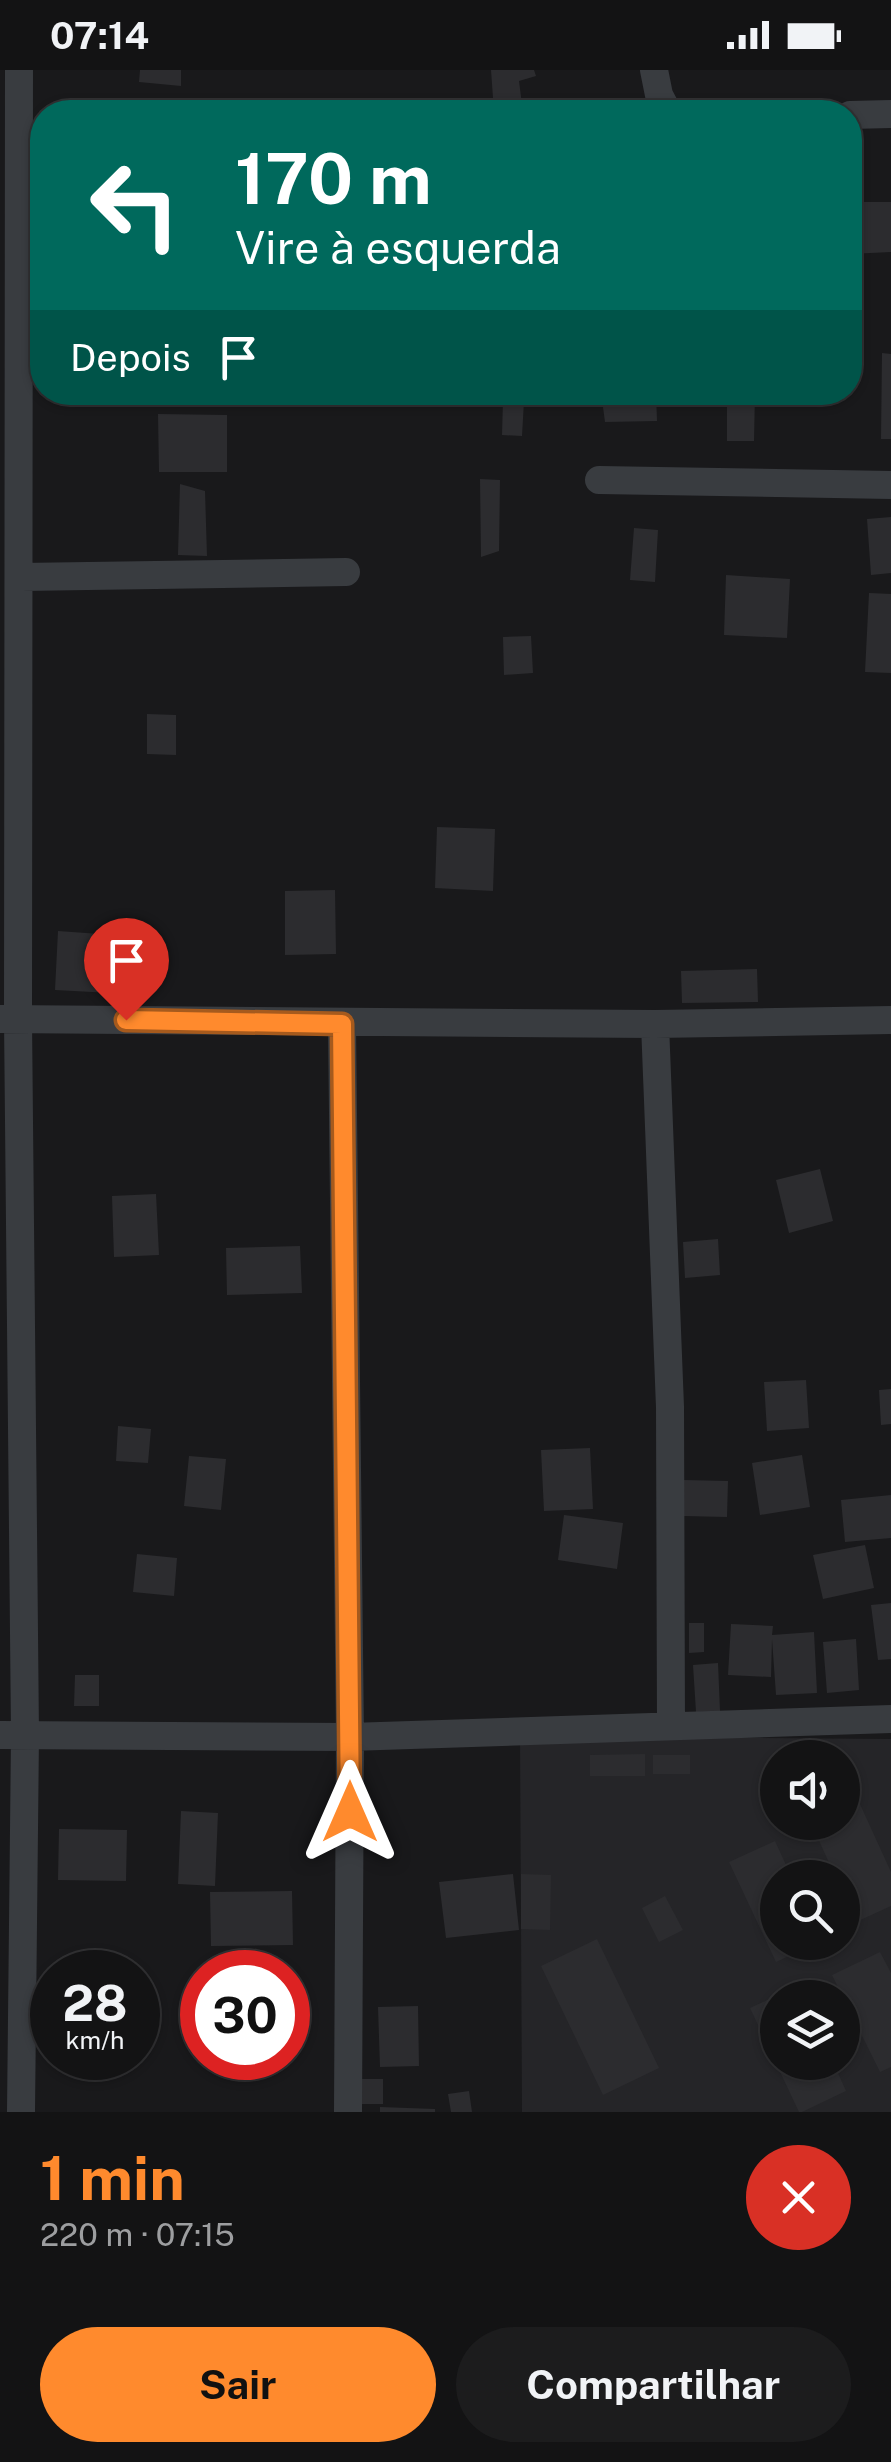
<!DOCTYPE html>
<html lang="pt">
<head>
<meta charset="utf-8">
<style>
	body { margin:0; font-family:"Public Sans",sans-serif; background:#1c1c1d; color:#f1f3f6; height:100vh; display:flex; flex-direction:column; font-size:38px; white-space:nowrap }
	* { box-sizing:border-box; margin:0 }
	p { font-size:32px; color:#9d9ea0 }
	.icon { flex:none; width:55px; height:55px; fill:none; stroke:currentColor; stroke-width:2; stroke-linecap:round; stroke-linejoin:round }
	.map { position:relative; height:2042px; overflow:hidden }
	.panel { display:flex; flex-direction:column; background:#131314; flex:1 }
	.panel>* { flex:none }
	.hud { position:absolute; left:30px; top:30px; width:832px; height:305px; border-radius:40px; box-shadow:0 2px 8px #0004,0 0 0 2px #323234; background:#00695c; color:#fff; overflow:hidden }
	.controls { position:absolute; left:760px; top:1670px; display:grid; gap:20px }
	.controls a { display:grid; place-items:center; width:100px; height:100px; border-radius:50%; background:#131314; box-shadow:0 2px 8px #0004,0 0 0 2px #323234; font-size:50px }
	.speed { position:absolute; left:30px; top:1880px; display:flex; gap:20px; font-size:50px; font-weight:700; text-align:center }
	.speed>* { display:grid; place-content:center; width:130px; height:130px; border-radius:50%; background:#131314; box-shadow:0 2px 8px #0004,0 0 0 2px #323234; line-height:1 }
	.speed small { font-size:25px; font-weight:400 }
	.speed .limit { border:15px solid #d22; background:#fff; color:#111 }
	.pin { position:absolute; display:grid; place-items:center; width:85px; height:85px; color:#fff; margin:-102px -42px; border-radius:50% 50% 50% 0; rotate:-45deg; box-shadow:0 0 10px #0007 }
	.pin .icon { rotate:45deg }
	.me { position:absolute; width:110px; margin:-55px; rotate:0deg; stroke-linejoin:round; filter:drop-shadow(0 0 8px #0008) }
	.turn { display:flex; align-items:center; gap:35px; height:210px; padding:0 40px; font-size:45px }
	.turn .icon { width:130px; height:130px; stroke-width:2.5 }
	.turn b { display:block; font-size:70px; line-height:85px }
	.then { display:flex; align-items:center; height:95px; padding:0 40px; background:#0003; gap:20px; font-size:38px }
	.round { display:grid; place-items:center; flex:none; width:105px; height:105px; border-radius:52px; background:#1c1c1d }
	.headline { display:flex; align-items:center; justify-content:space-between; height:170px; padding:0 40px }
	h1 { font-size:60px; font-weight:700; line-height:75px; color:#ff8a2d }
	.button { display:flex; gap:20px; margin-top:auto; padding:20px 40px }
	.button a { flex:1; height:115px; border-radius:60px; background:#ff8a2d; color:#111; font-size:40px; font-weight:700; line-height:115px; text-align:center }
	.button a+a { background:#1c1c1d; color:#f1f3f6 }
	.status { display:flex; justify-content:space-between; align-items:center; height:70px; padding:0 50px; background:#131314; direction:ltr }
	.status svg { height:28px; fill:currentColor }
	.map>svg:first-child { display:block }
	.built { fill:#252528; fill-rule:evenodd }
	.building { fill:#2c2c2f }
	.lines { fill:none; stroke-linecap:round; stroke-linejoin:round }
	.street { stroke:#393c40; stroke-width:28 }
	.route-casing { stroke:#a65a1d; stroke-width:25 }
	.route { stroke:#ff8a2d; stroke-width:18 }
</style>
</head>
<body>
<div class="status"><b>07:14</b><svg viewBox="0 0 49 12"><path d="M0 12V9h3v3zM5 12V6h3v6zM10 12V3h3v9zM15 12V0h3v12zM26 1h20v11H26zM47 4h2v5h-2z"/></svg></div>
<div class="map">
<svg width="891" height="2042" viewBox="0 0 891 2042">
	<rect width="100%" height="100%" fill="#19191b"/>
	<path class="built" d="M520 1666 891 1669V2042H522ZM778 1688H842V1752H778ZM778 1808H842V1872H778ZM778 1928H842V1992H778Z"/>
	<path class="building" d="M140 0H181V16L139 12Z
		M491 0H534L536 6 519 11 523 42H494Z
		M850 132H891V182L850 184Z
		M882 283 891 284V369H881Z
		M601 322H656L657 351 605 352Z
		M727 322H755L754 371H727Z
		M503 330 524 331 522 366 502 365Z
		M158 344 227 345V402H159Z
		M480 409 500 410 499 481 481 487Z
		M180 414 205 421 207 486 178 485Z
		M891 447V503L871 505 867 449Z
		M634 458 658 460 655 512 630 510Z
		M726 505 790 509 787 568 724 565Z
		M869 523 891 524V603L865 602Z
		M531 566 533 603 504 605 503 567Z
		M147 644 176 645V685L147 684Z
		M437 757 495 759 493 821 435 818Z
		M335 820 336 884 285 885V821Z
		M58 861 114 865 111 923 55 920Z
		M757 899 758 932 682 933 681 901Z
		M820 1099 833 1151 789 1163 776 1110Z
		M156 1124 159 1185 114 1187 112 1126Z
		M718 1169 720 1205 685 1208 683 1172Z
		M300 1176 302 1223 227 1225 226 1178Z
		M806 1310 809 1358 767 1361 764 1312Z
		M891 1319V1354L881 1355 879 1320Z
		M118 1356 151 1359 148 1393 116 1391Z
		M590 1378 593 1439 544 1441 541 1380Z
		M802 1385 810 1437 760 1445 752 1393Z
		M189 1386 226 1389 221 1440 184 1436Z
		M684 1410 728 1411 727 1447 684 1446Z
		M891 1425V1468L845 1472 841 1430Z
		M564 1445 623 1453 617 1499 558 1490Z
		M865 1475 874 1518 823 1529 813 1485Z
		M137 1484 177 1488 174 1526 133 1522Z
		M891 1533V1589L878 1590 871 1535Z
		M689 1553H704V1582L689 1583Z
		M731 1554 773 1556 772 1565 814 1562 817 1623 776 1625 772 1569 771 1607 728 1605Z
		M856 1569 859 1620 827 1623 823 1572Z
		M718 1593 720 1641 696 1642 693 1595Z
		M75 1605H99V1636H74Z
		M645 1684V1706H590V1685Z
		M653 1685H690V1704H653Z
		M859 1732 891 1802V1836L856 1852 842 1822V1808H836L811 1753 842 1752V1739Z
		M181 1741 218 1743 215 1816 178 1814Z
		M59 1759 127 1760 126 1811 58 1810Z
		M775 1771 792 1808H778V1872H819L776 1892 729 1792Z
		M513 1804 519 1860 446 1868 439 1812Z
		M521 1804 551 1805 550 1860 521 1859Z
		M292 1821 293 1875 211 1876 210 1822Z
		M665 1826 683 1860 659 1872 642 1838Z
		M597 1869 659 1998 603 2025 541 1896Z
		M880 1882 891 1903V1997L880 2002 832 1905Z
		M85 1891 123 1893 122 1902H85Z
		M797 1916 802 1928H778V1992H833L846 2021 802 2042H799L750 1938Z
		M418 1936 419 1996 380 1997 378 1937Z
		M357 2009H383V2034H358Z
		M469 2021 472 2042H451L448 2024Z
		M380 2037 435 2039V2042H380Z"/>
	<g class="lines">
		<path class="street" d="M19 0 18 949 25 1665 21 2042
			M654 0 659 25 668 42
			M850 45 891 44
			M599 410 891 415
			M21 507 346 502
			M1 949 655 954 891 950
			M342 954 350 1667 348 2042
			M655 954 670 1337 671 1656
			M0 1665 350 1667 891 1649"/>
	</g>
	<g class="lines">
		<defs>
			<path id="route" d="M126 950 342 954 350 1742"/>
		</defs>
		<use href="#route" class="route-casing"/>
		<use href="#route" class="route"/>
	</g>
</svg>
<div class="controls">
<a><svg class="icon" aria-label="sound" viewBox="0 0 24 24"><path d="M4 9h4l5-4v14l-5-4H4zM17 9q2 3 0 6"/></svg></a>
<a><svg class="icon" aria-label="search" viewBox="0 0 24 24"><circle cx="10" cy="10" r="6"/><path d="M15 15l6 6"/></svg></a>
<a><svg class="icon" aria-label="layers" viewBox="0 0 24 24"><path d="M12 4l9 5-9 5-9-5zM3 14l9 5 9-5"/></svg></a>
</div>
<div class="speed"><div>28<small>km/h</small></div><div class="limit">30</div></div>
<div class="pin" style="left:126px;top:950px;background:#d93025"><svg class="icon" aria-label="arrive" viewBox="0 0 24 24"><path d="M6 21V4h12l-3 4 3 4H6"/></svg></div>
<svg class="me" style="left:350px;top:1742px" viewBox="-20 -20 40 40"><path d="M0-17L14 15 0 8-14 15z" fill="#ff8a2d" stroke="#fff" stroke-width="4"/></svg>
<div class="hud">
<div class="turn"><svg class="icon" aria-label="left" viewBox="0 0 24 24"><path d="M17 20v-9H6M10 6l-5 5 5 5"/></svg><div><b>170 m</b>Vire à esquerda</div></div>
<div class="then">Depois<svg class="icon" aria-label="arrive" viewBox="0 0 24 24"><path d="M6 21V4h12l-3 4 3 4H6"/></svg></div>
</div>
</div>
<section class="panel">
<div class="headline"><div><h1>1 min</h1><p>220 m · 07:15</p></div><a class="round" style="background:#d93025;color:#fff"><svg class="icon" aria-label="close" viewBox="0 0 24 24"><path d="M6 6l12 12M18 6L6 18"/></svg></a></div>
<div class="button"><a>Sair</a><a>Compartilhar</a></div>
</section>
</body>
</html>
